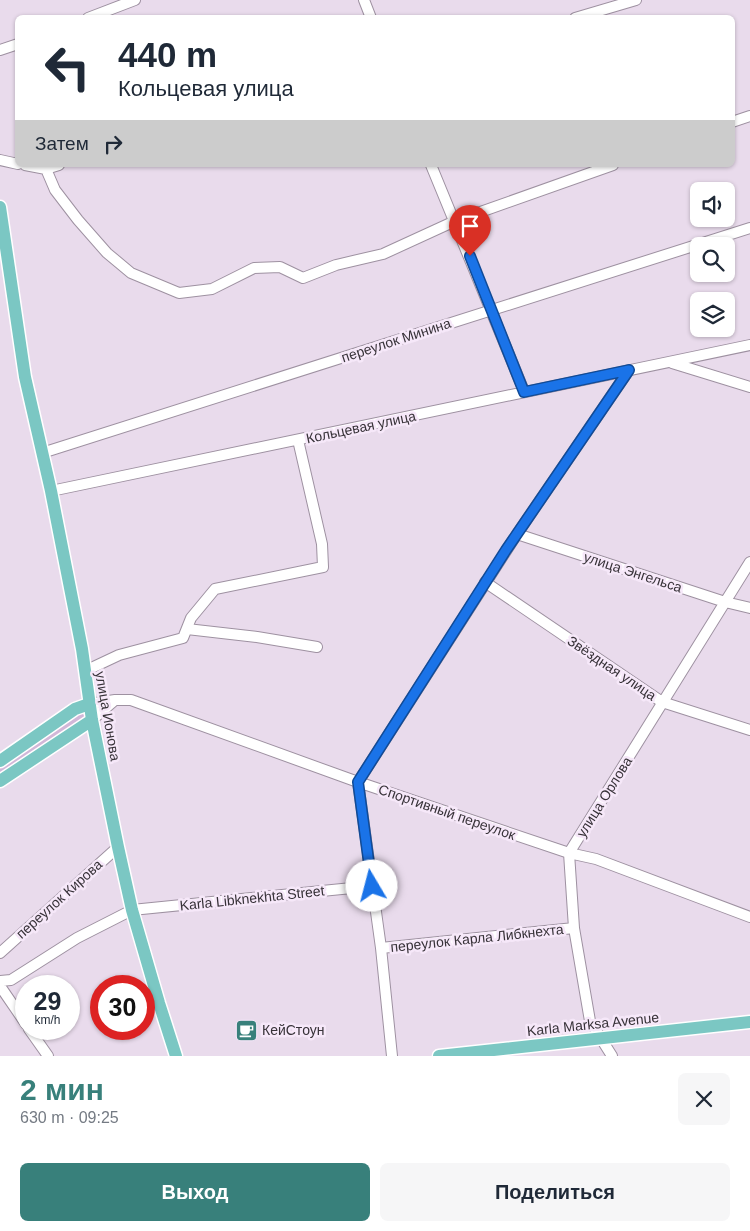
<!DOCTYPE html>
<html lang="ru">
<head>
<meta charset="utf-8">
<style>
	body { margin:0; font-family:Helvetica,sans-serif; background:#f6f6f7; color:#1f2937; height:100vh; display:flex; flex-direction:column; font-size:19px; white-space:nowrap }
	* { box-sizing:border-box; margin:0 }
	p { font-size:16px; color:#747a83 }
	.icon { flex:none; width:28px; height:28px; fill:none; stroke:currentColor; stroke-width:2; stroke-linecap:round; stroke-linejoin:round }
	.map { position:relative; height:1056px; overflow:hidden }
	.details { display:flex; flex-direction:column; background:#fff; flex:1 }
	.details>* { flex:none }
	.hud { position:absolute; left:15px; top:15px; width:720px; height:152px; border-radius:8px; box-shadow:0 1px 4px #0004; background:#fff; color:#1f2937; overflow:hidden }
	.tools { position:absolute; left:690px; top:182px; display:grid; gap:10px }
	.tools a { display:grid; place-items:center; width:45px; height:45px; border-radius:8px; background:#fff; box-shadow:0 1px 4px #0004; font-size:25px }
	.speed { position:absolute; left:15px; top:975px; display:flex; gap:10px; font-size:25px; font-weight:700; text-align:center }
	.speed>* { display:grid; place-content:center; width:65px; height:65px; border-radius:50%; background:#fff; box-shadow:0 1px 4px #0004; line-height:1 }
	.speed small { font-size:12px; font-weight:400 }
	.speed .limit { border:8px solid #d22; background:#fff; color:#111 }
	.pin { position:absolute; display:grid; place-items:center; width:42px; height:42px; color:#fff; margin:-51px -21px; border-radius:50% 50% 50% 0; rotate:-45deg; box-shadow:0 0 5px #0007 }
	.pin .icon { rotate:45deg }
	.me { position:absolute; width:55px; margin:-28px; rotate:352deg; stroke-linejoin:round; filter:drop-shadow(0 0 4px #0008) }
	.turn { display:flex; align-items:center; gap:18px; height:105px; padding:0 20px; font-size:22px }
	.turn .icon { width:65px; height:65px; stroke-width:2.5 }
	.turn b { display:block; font-size:35px; line-height:42px }
	.then { display:flex; align-items:center; height:48px; padding:0 20px; background:#0003; gap:10px; font-size:19px }
	.round { display:grid; place-items:center; flex:none; width:52px; height:52px; border-radius:8px; background:#f6f6f7 }
	.overview { display:flex; align-items:center; justify-content:space-between; height:85px; padding:0 20px }
	h1 { font-size:30px; font-weight:600; line-height:38px; color:#38807b }
	.cta { display:flex; gap:10px; margin-top:auto; padding:10px 20px }
	.cta a { flex:1; height:58px; border-radius:8px; background:#38807b; color:#fff; font-size:20px; font-weight:600; line-height:58px; text-align:center }
	.cta a+a { background:#f6f6f7; color:#1f2937 }
	.map>svg:first-child { display:block }
	.green { fill:#d2b7d8 }
	.lines { fill:none; stroke-linecap:round; stroke-linejoin:round }
	.minor-casing { stroke:#9e91a1; stroke-width:12 }
	.major-casing { stroke:#fff; stroke-width:15 }
	.minor { stroke:#fff; stroke-width:10 }
	.major { stroke:#7bc7c3; stroke-width:12 }
	.route-casing { stroke:#114b97; stroke-width:12 }
	.route { stroke:#1a73e8; stroke-width:9 }
	.labels { text-anchor:middle; stroke-width:5; stroke-linejoin:round; paint-order:stroke }
	.street-label { font-size:14px; fill:#373238; stroke:#f6e8f9 }
	.poi-label { font-size:14px; fill:#373238; stroke:#f6e8f9; text-anchor:start }
</style>
</head>
<body>
<div class="map">
<svg width="750" height="1056" viewBox="0 0 750 1056">
	<rect width="100%" height="100%" fill="#e9dbec"/>
	<path class="green" d="M79 714H83L85 717 0 775V768Z"/>
	<g class="lines">
		<defs>
			<path id="minor" d="M364 0 371 18
				M88 18 135 0
				M575 18 636 0
				M0 50 18 44
				M732 122 750 116
				M0 160 18 164
				M25 165 46 169 59 165
				M431 165 524 391
				M46 169 55 190 78 220 107 253 131 273 179 293 212 289 254 268 280 267 303 278 336 265 383 254 455 221 613 165
				M672 363 750 387
				M42 453 750 228
				M51 491 750 345
				M517 534 725 602 750 608
				M485 582 662 702 750 730
				M187 629 257 637 317 647
				M85 671 119 655 183 638 191 618 215 589 323 567 322 544 298 440
				M115 700H131L358 782 569 853 596 859 750 917
				M89 704 115 700 92 720
				M381 948 574 928
				M0 953 118 847
				M0 981 11 980 77 938 132 910 372 886
				M0 986 26 1024
				M29 1029 48 1056
				M392 1056 381 948 358 782 517 534 629 370
				M612 1056 590 1021 574 928 569 853 750 562"/>
			<path id="major" d="M0 207 25 377 51 491 82 649 92 720 118 847 132 910 159 1003 176 1056
				M0 761 75 709 89 704
				M0 781 92 720
				M439 1056 750 1022"/>
		</defs>
		<use href="#minor" class="minor-casing"/>
		<use href="#major" class="major-casing"/>
		<use href="#minor" class="minor"/>
		<use href="#major" class="major"/>
	</g>
	<g class="lines">
		<defs>
			<path id="route" d="M372 886 358 782 506 550 629 370 524 392 470 256"/>
		</defs>
		<use href="#route" class="route-casing"/>
		<use href="#route" class="route"/>
	</g>
	<defs>
		<symbol id="cafe-square" viewBox="-11 -11 22 22"><rect x="-9" y="-9" width="18" height="18" rx="4" fill="#38807b" stroke="#f6e8f9"/><path d="M-5.5-4.5H6V0H3Q3 3.5 0 3.5H-2.5Q-5.5 3.5-5.5 0ZM3-3.2v2h1.7v-2ZM-6 4.5H4V6H-6Z" fill="#fff"/></symbol>
	</defs>
	<g fill-rule="evenodd">
		<use href="#cafe-square" x="234" y="1018" width="25" height="25"/>
	</g>
	<g class="labels">
		<g class="street-label">
			<text transform="translate(396 340) rotate(-18)" y="5">переулок Минина</text>
			<text transform="translate(361 427) rotate(-12)" y="5">Кольцевая улица</text>
			<text transform="translate(633 572) rotate(18)" y="5">улица Энгельса</text>
			<text transform="translate(612 668) rotate(34)" y="5">Звёздная улица</text>
			<text transform="translate(108 716) rotate(80)" y="5">улица Ионова</text>
			<text transform="translate(604 797) rotate(-58)" y="5">улица Орлова</text>
			<text transform="translate(447 812) rotate(19)" y="5">Спортивный переулок</text>
			<text transform="translate(252 898) rotate(-6)" y="5">Karla Libknekhta Street</text>
			<text transform="translate(59 899) rotate(-42)" y="5">переулок Кирова</text>
			<text transform="translate(477 938) rotate(-6)" y="5">переулок Карла Либкнехта</text>
			<text transform="translate(593 1024) rotate(-6)" y="5">Karla Marksa Avenue</text>
		</g>
		<g class="poi-label">
			<text x="262" y="1035">КейСтоун</text>
		</g>
	</g>
</svg>
<div class="tools">
<a><svg class="icon" aria-label="sound" viewBox="0 0 24 24"><path d="M4 9h4l5-4v14l-5-4H4zM17 9q2 3 0 6"/></svg></a>
<a><svg class="icon" aria-label="search" viewBox="0 0 24 24"><circle cx="10" cy="10" r="6"/><path d="M15 15l6 6"/></svg></a>
<a><svg class="icon" aria-label="layers" viewBox="0 0 24 24"><path d="M12 4l9 5-9 5-9-5zM3 14l9 5 9-5"/></svg></a>
</div>
<div class="speed"><div>29<small>km/h</small></div><div class="limit">30</div></div>
<div class="pin" style="left:470px;top:256px;background:#d93025"><svg class="icon" aria-label="arrive" viewBox="0 0 24 24"><path d="M6 21V4h12l-3 4 3 4H6"/></svg></div>
<svg class="me" style="left:372px;top:886px" viewBox="-20 -20 40 40"><circle r="19" fill="#fff"/><path d="M0-13L10 11 0 6-10 11z" fill="#1a73e8"/></svg>
<div class="hud">
<div class="turn"><svg class="icon" aria-label="left" viewBox="0 0 24 24"><path d="M17 20v-9H6M10 6l-5 5 5 5"/></svg><div><b>440 m</b>Кольцевая улица</div></div>
<div class="then">Затем<svg class="icon" aria-label="right" viewBox="0 0 24 24"><path d="M7 20v-9h11M14 6l5 5-5 5"/></svg></div>
</div>
</div>
<section class="details">
<div class="overview"><div><h1>2 мин</h1><p>630 m · 09:25</p></div><a class="round"><svg class="icon" aria-label="close" viewBox="0 0 24 24"><path d="M6 6l12 12M18 6L6 18"/></svg></a></div>
<div class="cta"><a>Выход</a><a>Поделиться</a></div>
</section>
</body>
</html>
